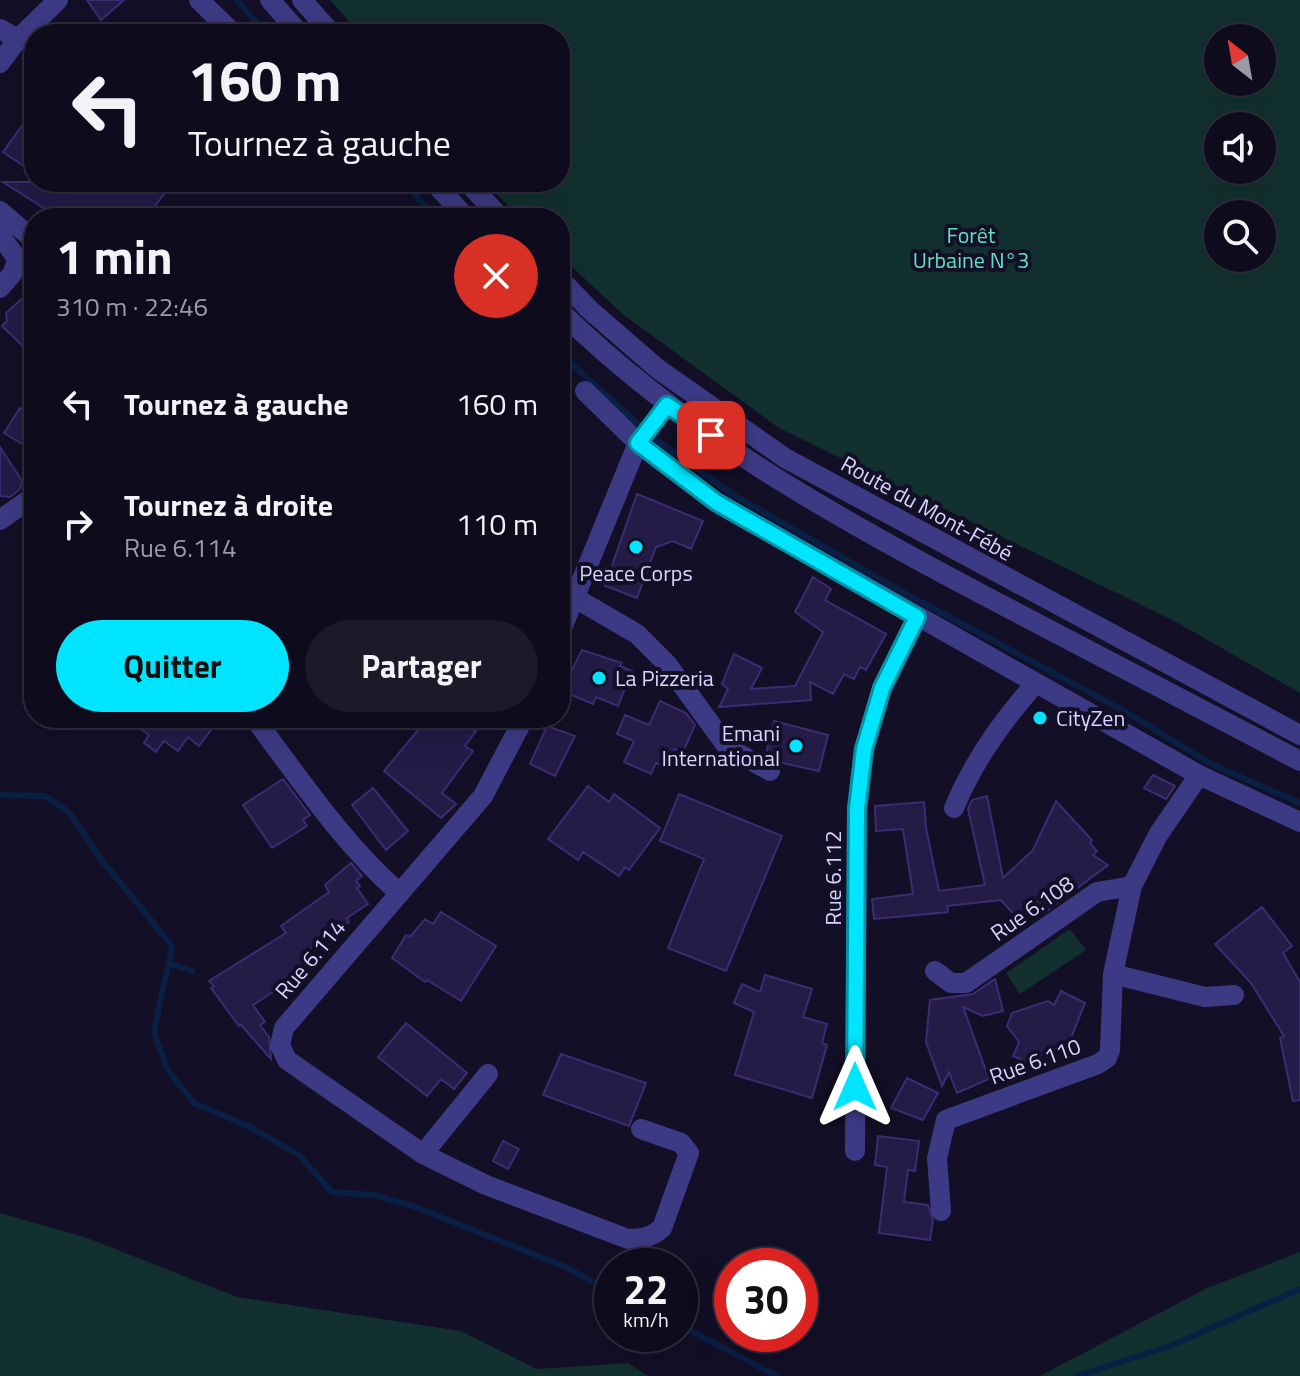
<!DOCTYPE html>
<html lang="fr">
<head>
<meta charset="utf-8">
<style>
	body { margin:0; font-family:"Titillium Web",sans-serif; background:#1c1929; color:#f1f3f6; height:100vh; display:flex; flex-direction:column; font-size:30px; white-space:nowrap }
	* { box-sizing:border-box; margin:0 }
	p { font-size:26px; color:#9b9ba3 }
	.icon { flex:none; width:44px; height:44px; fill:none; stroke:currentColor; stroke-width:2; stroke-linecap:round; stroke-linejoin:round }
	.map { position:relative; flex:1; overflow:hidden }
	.panel { position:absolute; left:24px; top:208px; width:546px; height:520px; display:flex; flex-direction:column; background:#0e0b1c; border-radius:32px; box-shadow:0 8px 32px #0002,0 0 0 2px #2e2b3b }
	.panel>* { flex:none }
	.top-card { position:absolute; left:24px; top:24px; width:546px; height:168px; border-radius:32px; box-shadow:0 8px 32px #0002,0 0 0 2px #2e2b3b; background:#0e0b1c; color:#f1f3f6; overflow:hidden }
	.needle { width:52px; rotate:329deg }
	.tools { position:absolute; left:1204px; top:24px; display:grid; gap:16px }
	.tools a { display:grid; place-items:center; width:72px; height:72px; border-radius:50%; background:#0e0b1c; box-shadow:0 8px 32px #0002,0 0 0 2px #2e2b3b; font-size:40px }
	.speed { position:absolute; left:594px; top:1248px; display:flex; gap:16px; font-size:40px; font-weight:700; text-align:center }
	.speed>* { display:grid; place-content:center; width:104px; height:104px; border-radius:50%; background:#0e0b1c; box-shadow:0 8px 32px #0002,0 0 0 2px #2e2b3b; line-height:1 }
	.speed small { font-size:20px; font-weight:400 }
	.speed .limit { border:12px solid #d22; background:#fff; color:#111 }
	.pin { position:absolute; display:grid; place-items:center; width:68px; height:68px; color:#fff; margin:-34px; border-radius:16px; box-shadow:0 4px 12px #0006 }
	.me { position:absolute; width:88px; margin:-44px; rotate:0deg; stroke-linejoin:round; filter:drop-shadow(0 0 6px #0008) }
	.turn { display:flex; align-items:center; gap:28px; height:168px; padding:0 32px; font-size:36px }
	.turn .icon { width:104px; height:104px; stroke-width:2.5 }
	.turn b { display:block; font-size:56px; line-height:68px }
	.round { display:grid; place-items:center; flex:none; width:84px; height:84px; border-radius:42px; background:#1c1929 }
	.overview { display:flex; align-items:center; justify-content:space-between; height:136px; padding:0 32px }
	h1 { font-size:48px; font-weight:700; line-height:60px }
	.primary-button { display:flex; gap:16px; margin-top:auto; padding:16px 32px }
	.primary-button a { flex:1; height:92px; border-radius:48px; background:#00e5ff; color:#111; font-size:32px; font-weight:700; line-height:92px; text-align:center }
	.primary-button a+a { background:#1c1929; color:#f1f3f6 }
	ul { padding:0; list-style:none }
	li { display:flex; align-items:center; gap:24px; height:120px; padding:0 32px }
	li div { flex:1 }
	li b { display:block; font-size:30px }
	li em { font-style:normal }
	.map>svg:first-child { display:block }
	.green { fill:#12302f; fill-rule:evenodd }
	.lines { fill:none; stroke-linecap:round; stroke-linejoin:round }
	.stream { stroke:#0a1f44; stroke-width:6 }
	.building { fill:#241b47; stroke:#3b2d73; stroke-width:2 }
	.minor { stroke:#3d3a85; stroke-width:20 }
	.route-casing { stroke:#0095a6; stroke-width:20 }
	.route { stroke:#00e5ff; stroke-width:14 }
	.poi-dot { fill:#00e5ff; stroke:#130f26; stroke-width:3 }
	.labels { text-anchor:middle; stroke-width:8; stroke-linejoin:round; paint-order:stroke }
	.park-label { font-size:22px; fill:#5fe0c0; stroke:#130f26 }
	.street-label { font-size:22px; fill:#d9d4ff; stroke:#130f26 }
	.poi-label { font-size:22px; fill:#d9d4ff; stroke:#130f26; text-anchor:start }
</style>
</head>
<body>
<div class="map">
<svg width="1300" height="1376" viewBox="0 0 1300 1376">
	<rect width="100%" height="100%" fill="#130f26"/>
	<path class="green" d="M330 0H1300V693L1178 623 779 428 625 316 560 256V218H520L485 182H560V34H360ZM1218 38H1262V82H1218ZM1218 126H1262V170H1218ZM1218 214H1262V258H1218Z
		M1070 929 1086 950 1020 994 1006 973Z
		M0 1213 87 1238 237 1297 461 1331 537 1369 628 1363 648 1376H0Z
		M1300 1252V1376H1040L1205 1289Z"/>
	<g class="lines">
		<path class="stream" d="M237 0 266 34
			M402 182 437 218
			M560 353 651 436 732 494 910 596 1126 712 1213 765 1300 803
			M0 795 45 796 69 812 100 858 172 946 154 1032 167 1069 194 1103 250 1127 299 1155 332 1192 373 1195 413 1206 566 1267 612 1293
			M168 963 192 971
			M680 1325 777 1376
			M1077 1376 1170 1346 1300 1289"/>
	</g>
	<path class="building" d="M87 0H124L101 20Z
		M34 109V173L3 152Z
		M3 182H173L146 218H59Z
		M34 288V357L2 326 7 321 6 313Z
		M20 408 34 417V451L4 433Z
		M0 447 22 481 20 489 10 497 0 496Z
		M637 494 703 521 691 549 673 541 656 547 637 598 605 586Z
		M813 577 831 589 825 600 886 634 866 670 860 667 854 679 844 674 833 694 810 682 811 700 719 707 728 689 722 684 734 654 762 668 751 689 795 686 823 632 795 612Z
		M582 650 622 663 620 666 632 671 618 706 596 697 593 704 567 693 568 685 565 684Z
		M660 701 686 713 695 725 683 752 674 749 666 767 656 763 651 774 624 762 634 741 617 734 625 715 649 725Z
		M126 718H220L199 746 188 737 178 751 164 741 156 752 144 743 149 735Z
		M428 718H458L476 731 465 746 473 751 442 793 456 804 441 818 384 771Z
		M774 721 828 735 819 771 778 762 766 754Z
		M547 726 575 736 555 776 530 764Z
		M1153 775 1175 786 1166 799 1144 788Z
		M283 779 310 815 303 820 307 826 272 848 243 805Z
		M588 786 609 802 614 794 660 828 629 870 625 867 619 876 583 852 578 860 548 839Z
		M373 788 408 831 386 850 352 805Z
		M679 794 782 836 726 971 668 948 704 859 660 841Z
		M987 796 1003 878 1033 850 1056 801 1092 840 1090 843 1097 851 1093 855 1108 865 1044 913 1037 902 1017 918 1001 900 947 906 948 912 874 919 872 899 913 894 903 829 876 831 875 806 924 802 926 828 939 891 985 885 968 809 972 800Z
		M351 863 362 876 356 881 360 886 357 888 368 904 347 918 349 922 309 950 317 963 253 1005 265 1022 260 1025 269 1037 271 1059 241 1025 239 1026 211 988 214 986 209 981 286 933 281 926 329 892 325 885Z
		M1262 907 1292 946 1283 953 1300 982V1100L1293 1101 1280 1038 1284 1036 1251 983 1215 944Z
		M441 912 496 946 461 1001 427 980 425 982 392 958 406 935 410 937 425 919 433 924Z
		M765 975 812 989 803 1017 827 1024 822 1043 827 1045 812 1098 735 1075 754 1012 734 1003 742 984 760 992Z
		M995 979 1003 1011 983 1016 963 1007 989 1079 957 1093 949 1072 942 1086 926 1042 930 1000 973 994Z
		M1061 991 1085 1003 1065 1053 1053 1048 1041 1055 1035 1066 1013 1056 1019 1042 1007 1026 1012 1013 1048 1001 1054 1005Z
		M406 1023 467 1073 454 1089 441 1079 427 1096 378 1057Z
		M561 1054 646 1083 629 1126 543 1095Z
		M907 1078 938 1093 923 1120 891 1108Z
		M878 1136 919 1141 915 1171 908 1170 904 1202 928 1205 933 1220 930 1240 879 1233 887 1167 875 1165Z
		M503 1141 519 1149 508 1169 493 1161Z"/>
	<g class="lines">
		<path class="minor" d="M199 0 234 34
			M270 0 300 34
			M302 0 332 34
			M0 29 18 39
			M0 63 18 39 58 0
			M434 182 466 218
			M467 182 501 218
			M0 211 34 240
			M0 235 18 260 12 274 0 288
			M560 279 590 310 658 369 785 458 1300 735
			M560 311C684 433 835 517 987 597 1091 652 1196 706 1300 761
			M585 391 638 443 716 502 1199 775 1300 822
			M0 520 34 496
			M575 598 637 634 667 664 728 748 770 771
			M560 633 638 443 667 405
			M254 718C300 779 341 841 398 892
			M954 808C973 762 1002 721 1035 684
			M935 971 951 983H966L1097 892 1132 886 1158 835 1199 775
			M1113 974 1205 997 1234 995
			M488 1074 423 1154 287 1060 280 1045 284 1028 483 796 524 718
			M855 1151 857 809 864 749 882 688 917 617
			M423 1154 486 1185 628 1239C642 1239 652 1237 662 1228L689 1153 681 1143 641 1129
			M941 1211 937 1158 946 1120 1098 1064 1107 1058 1110 1050 1113 974 1132 886"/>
	</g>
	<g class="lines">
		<defs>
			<path id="route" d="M711 435 667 405 638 443 716 502 917 617 882 688 864 749 857 809 855 1087"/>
		</defs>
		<use href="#route" class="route-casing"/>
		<use href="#route" class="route"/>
	</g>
	<g class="poi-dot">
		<circle cx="636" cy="547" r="8"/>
		<circle cx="599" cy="678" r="8"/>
		<circle cx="1040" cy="718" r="8"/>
		<circle cx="796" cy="746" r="8"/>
	</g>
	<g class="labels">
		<g class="park-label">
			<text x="971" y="243">Forêt<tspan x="971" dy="25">Urbaine N°3</tspan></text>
		</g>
		<g class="street-label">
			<text transform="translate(927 508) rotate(29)" y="8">Route du Mont-Fébé</text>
			<text transform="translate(833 878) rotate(-90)" y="8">Rue 6.112</text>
			<text transform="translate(1032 908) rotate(-35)" y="8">Rue 6.108</text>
			<text transform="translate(310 959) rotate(-50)" y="8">Rue 6.114</text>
			<text transform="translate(1035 1061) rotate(-20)" y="8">Rue 6.110</text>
		</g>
		<g class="poi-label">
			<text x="636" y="581" text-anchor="middle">Peace Corps</text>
			<text x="615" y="686">La Pizzeria</text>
			<text x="1056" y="726">CityZen</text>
			<text x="780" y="741" text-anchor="end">Emani<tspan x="780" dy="25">International</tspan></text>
		</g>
	</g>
</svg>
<div class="tools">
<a><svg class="needle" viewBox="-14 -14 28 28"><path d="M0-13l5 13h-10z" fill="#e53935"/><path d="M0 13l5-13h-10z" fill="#9b9ba3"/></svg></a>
<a><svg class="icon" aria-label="sound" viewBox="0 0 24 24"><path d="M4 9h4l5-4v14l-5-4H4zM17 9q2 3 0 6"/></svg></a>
<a><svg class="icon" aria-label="search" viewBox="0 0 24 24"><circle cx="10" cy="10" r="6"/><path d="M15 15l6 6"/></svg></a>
</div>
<div class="speed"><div>22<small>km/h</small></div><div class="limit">30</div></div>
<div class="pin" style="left:711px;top:435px;background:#d93025"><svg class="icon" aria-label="arrive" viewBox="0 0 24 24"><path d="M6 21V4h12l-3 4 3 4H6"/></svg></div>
<svg class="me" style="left:855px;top:1087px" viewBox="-20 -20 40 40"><path d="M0-17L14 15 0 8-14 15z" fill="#00e5ff" stroke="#fff" stroke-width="4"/></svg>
<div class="top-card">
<div class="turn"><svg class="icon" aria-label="left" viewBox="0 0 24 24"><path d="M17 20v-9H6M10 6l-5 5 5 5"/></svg><div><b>160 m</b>Tournez à gauche</div></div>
</div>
<section class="panel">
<div class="overview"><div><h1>1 min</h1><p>310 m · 22:46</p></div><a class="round" style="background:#d93025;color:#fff"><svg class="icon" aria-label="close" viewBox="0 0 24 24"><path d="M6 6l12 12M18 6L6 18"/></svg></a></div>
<ul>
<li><svg class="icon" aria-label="left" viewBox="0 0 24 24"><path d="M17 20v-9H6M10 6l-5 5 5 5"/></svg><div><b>Tournez à gauche</b></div><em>160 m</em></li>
<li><svg class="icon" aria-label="right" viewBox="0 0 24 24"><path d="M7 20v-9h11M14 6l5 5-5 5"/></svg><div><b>Tournez à droite</b><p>Rue 6.114</p></div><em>110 m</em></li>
</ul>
<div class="primary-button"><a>Quitter</a><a>Partager</a></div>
</section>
</div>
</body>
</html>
